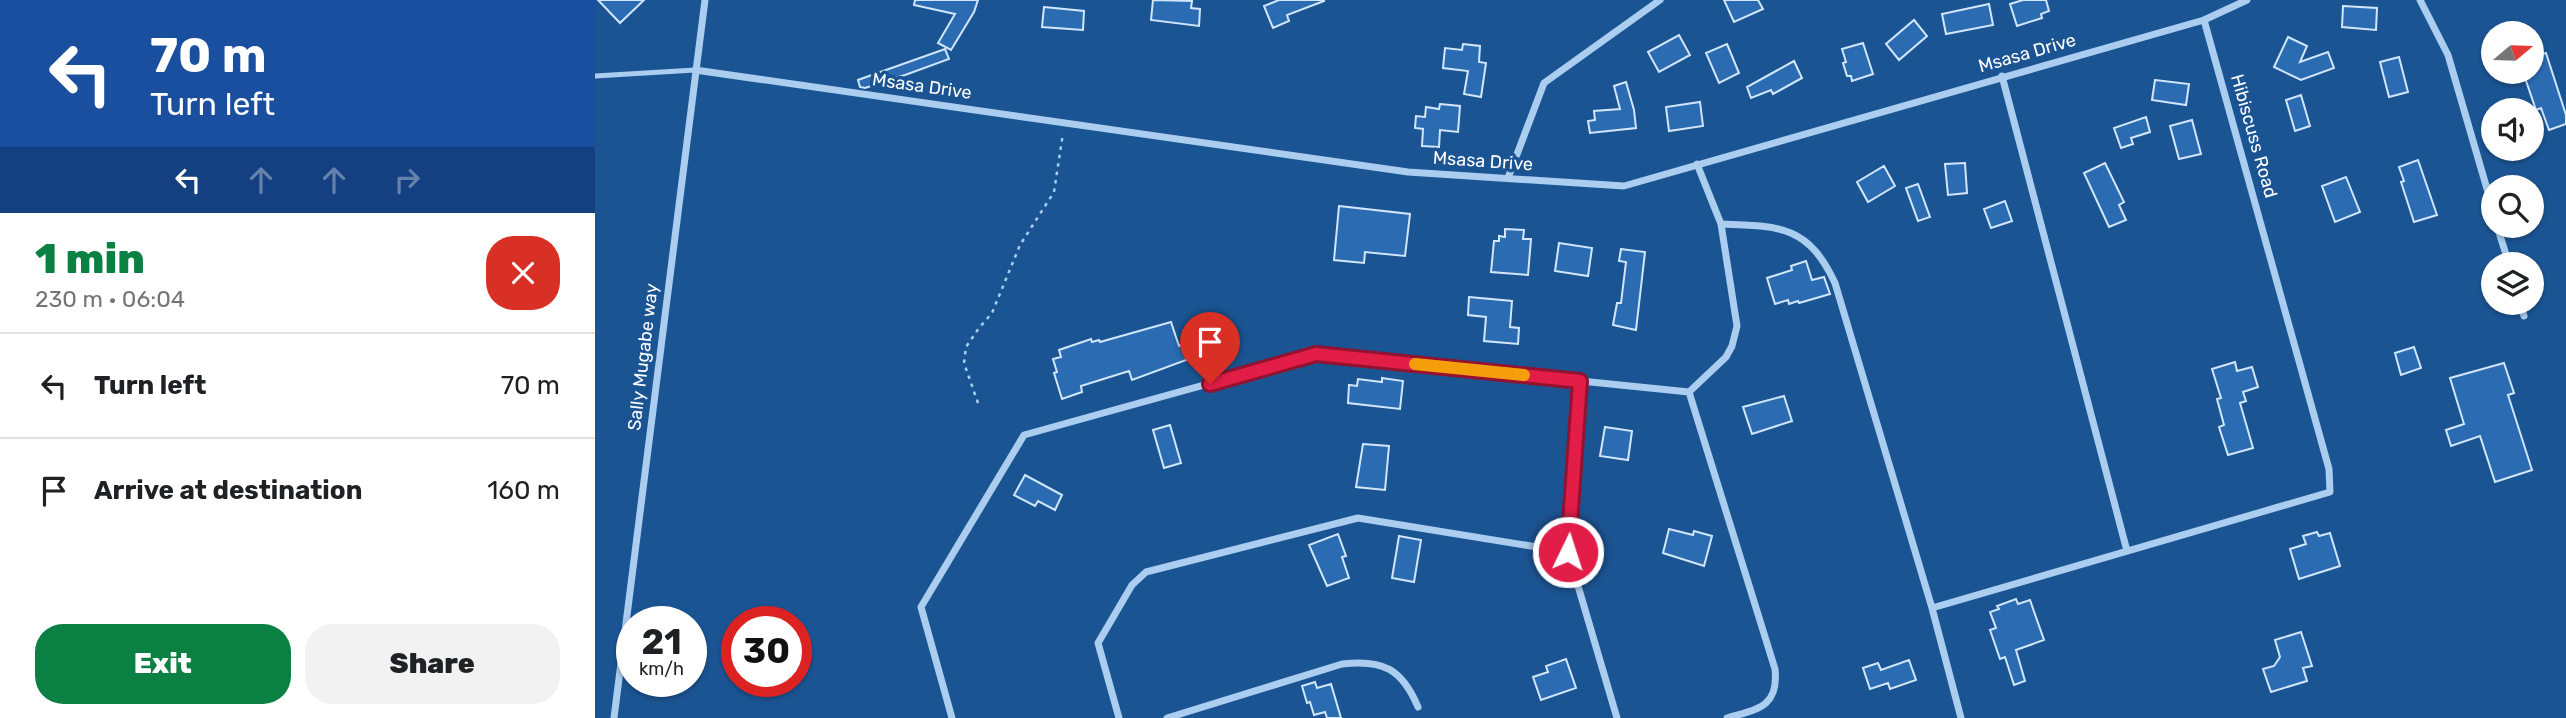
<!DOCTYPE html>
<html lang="en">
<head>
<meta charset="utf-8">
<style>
	body { margin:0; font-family:Rubik,sans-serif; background:#f2f2f2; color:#202124; height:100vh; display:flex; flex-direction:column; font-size:26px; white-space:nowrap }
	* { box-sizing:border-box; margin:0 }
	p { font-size:23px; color:#757577 }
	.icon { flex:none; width:38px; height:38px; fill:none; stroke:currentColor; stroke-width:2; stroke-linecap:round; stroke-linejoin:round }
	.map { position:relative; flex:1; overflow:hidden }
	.side { display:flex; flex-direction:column; background:#fff; width:595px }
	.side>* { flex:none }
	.top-card { background:#1a4fa0; color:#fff; overflow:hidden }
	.needle { width:46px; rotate:71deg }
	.tools { position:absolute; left:1886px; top:21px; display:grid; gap:14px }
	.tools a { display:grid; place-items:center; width:63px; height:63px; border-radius:50%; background:#fff; box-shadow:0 2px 5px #0004; font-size:35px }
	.speed { position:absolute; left:21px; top:606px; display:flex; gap:14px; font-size:35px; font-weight:700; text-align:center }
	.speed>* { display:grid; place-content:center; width:91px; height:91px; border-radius:50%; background:#fff; box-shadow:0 2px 5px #0004; line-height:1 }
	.speed small { font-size:18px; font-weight:400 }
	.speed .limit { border:10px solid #d22; background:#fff; color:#111 }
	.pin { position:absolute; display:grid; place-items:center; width:60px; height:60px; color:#fff; margin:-72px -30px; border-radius:50% 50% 50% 0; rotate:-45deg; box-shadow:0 0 7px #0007 }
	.pin .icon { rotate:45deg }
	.me { position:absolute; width:77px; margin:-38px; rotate:4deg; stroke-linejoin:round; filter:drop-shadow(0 0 5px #0008) }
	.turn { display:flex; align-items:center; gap:24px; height:147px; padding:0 35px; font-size:32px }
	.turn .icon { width:91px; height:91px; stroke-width:2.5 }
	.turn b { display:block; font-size:49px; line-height:60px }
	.lanes { display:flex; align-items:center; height:66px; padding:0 35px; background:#0003; justify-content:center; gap:35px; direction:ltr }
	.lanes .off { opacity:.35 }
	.round { display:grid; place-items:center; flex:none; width:74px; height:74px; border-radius:28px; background:#f2f2f2 }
	.headline { display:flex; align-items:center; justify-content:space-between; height:119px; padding:0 35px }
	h1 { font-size:42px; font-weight:800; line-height:52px; color:#0b8043 }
	.cta { display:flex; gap:14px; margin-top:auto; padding:14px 35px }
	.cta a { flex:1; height:80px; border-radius:28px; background:#0b8043; color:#fff; font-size:28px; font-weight:800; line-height:80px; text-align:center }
	.cta a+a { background:#f2f2f2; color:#202124 }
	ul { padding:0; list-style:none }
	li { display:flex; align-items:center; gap:21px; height:105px; padding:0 35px; border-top:2px solid #e0e0e0 }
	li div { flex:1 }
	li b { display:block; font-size:26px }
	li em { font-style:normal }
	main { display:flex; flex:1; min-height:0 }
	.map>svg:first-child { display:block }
	.building { fill:#2a6bb1; stroke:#d2e6fb; stroke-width:2 }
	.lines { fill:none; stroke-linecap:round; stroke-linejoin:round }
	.path { stroke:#abcdef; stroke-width:2.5; stroke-dasharray:3.5 5; stroke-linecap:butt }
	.service { stroke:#abcdef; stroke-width:5 }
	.minor { stroke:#abcdef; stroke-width:7 }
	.route-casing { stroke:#92132f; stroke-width:18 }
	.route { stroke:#e11d48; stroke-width:12 }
	.slow { stroke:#f59e0b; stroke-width:12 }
	.labels { text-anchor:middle; stroke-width:7; stroke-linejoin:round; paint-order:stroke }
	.street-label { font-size:18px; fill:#fff; stroke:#1b5493 }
</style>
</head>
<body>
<main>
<section class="side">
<div class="top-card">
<div class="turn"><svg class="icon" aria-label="left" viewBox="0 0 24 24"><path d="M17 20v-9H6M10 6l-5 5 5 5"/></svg><div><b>70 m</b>Turn left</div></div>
<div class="lanes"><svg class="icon" aria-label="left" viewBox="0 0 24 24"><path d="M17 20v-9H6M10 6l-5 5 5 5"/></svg><svg class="icon off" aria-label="ahead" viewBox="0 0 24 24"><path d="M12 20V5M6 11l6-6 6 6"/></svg><svg class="icon off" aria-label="ahead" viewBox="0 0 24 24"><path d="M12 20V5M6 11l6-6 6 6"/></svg><svg class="icon off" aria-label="right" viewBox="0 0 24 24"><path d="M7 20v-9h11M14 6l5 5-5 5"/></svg></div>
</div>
<div class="headline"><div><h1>1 min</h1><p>230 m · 06:04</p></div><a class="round" style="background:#d93025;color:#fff"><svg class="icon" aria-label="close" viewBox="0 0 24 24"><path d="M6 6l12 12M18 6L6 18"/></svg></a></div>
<ul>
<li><svg class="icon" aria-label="left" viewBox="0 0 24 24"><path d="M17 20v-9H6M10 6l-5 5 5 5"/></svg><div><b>Turn left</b></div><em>70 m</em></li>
<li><svg class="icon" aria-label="arrive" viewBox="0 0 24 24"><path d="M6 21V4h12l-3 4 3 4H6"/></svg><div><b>Arrive at destination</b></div><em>160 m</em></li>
</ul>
<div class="cta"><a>Exit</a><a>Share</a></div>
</section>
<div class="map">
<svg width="1971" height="718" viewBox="0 0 1971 718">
	<rect width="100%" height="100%" fill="#1b5493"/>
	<path class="building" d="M3 0H49L25 23Z
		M320 0H383L379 12 356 50 343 43 360 14 319 5Z
		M558 0 597 1 596 8 605 9 604 26 556 20Z
		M684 0H729V1L692 15 694 21 678 28 669 6Z
		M1129 0H1163L1168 9 1139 22Z
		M1428 0H1451L1454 11 1446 14 1447 18 1422 26 1415 4Z
		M1394 4 1398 25 1351 34 1347 14Z
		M1748 6 1782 8 1781 30 1747 27Z
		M449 7 489 11 488 30 447 27Z
		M1319 20 1332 36 1304 60 1291 44Z
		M1084 35 1095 55 1064 72 1053 52Z
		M1693 37 1712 46 1705 62 1733 52 1739 68 1706 80 1679 67Z
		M1268 43 1278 74 1257 81 1256 76H1252L1248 63 1251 62 1247 49Z
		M868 44 885 46 884 62 891 63 886 97 869 94 873 71 848 68 850 48 867 50Z
		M1132 44 1144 73 1124 83 1111 53Z
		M350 49 354 59 310 75 270 88 265 87 263 80Z
		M1951 53 1971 115V124L1954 130 1946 108 1941 110 1928 72H1937V57Z
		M1804 57 1813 92 1794 97 1785 62Z
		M1199 61 1207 78 1178 94 1176 90 1156 98 1152 87Z
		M1560 80 1594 84 1591 105 1557 100Z
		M1031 82 1039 110 1041 128 995 133 993 121 1000 120 999 111 1025 109 1019 86Z
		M1706 95 1715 126 1700 131 1691 100Z
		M1105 102 1108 126 1074 131 1071 107Z
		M845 104 865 106 863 132 845 130 844 147 827 146 828 129 820 128 821 116 830 117 831 107 844 109Z
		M1551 117 1555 132 1536 138 1538 144 1526 148 1519 128Z
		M1597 120 1606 154 1584 159 1575 126Z
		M1823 160 1842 215 1819 222 1806 182 1809 181 1804 167Z
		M1370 163 1372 193 1353 195 1350 164Z
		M1510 163 1529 202 1524 205 1531 220 1514 227 1489 173Z
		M1289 166 1300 186 1273 202 1262 182Z
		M1751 177 1765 212 1740 222 1727 186Z
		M1323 184 1335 217 1323 221 1311 188Z
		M1410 201 1417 221 1396 228 1389 209Z
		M744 206 815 214 810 256 770 252 769 263 739 260Z
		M910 229 929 230 928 239H936L933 275 896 272 899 241H904V236L910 237Z
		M964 243 997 248 993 276 960 271Z
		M1026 249 1050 252 1041 330 1018 325 1022 303H1026L1031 262 1024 261Z
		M1211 261 1217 280 1229 277 1235 294 1204 303 1203 301 1194 304 1193 300 1180 304 1172 278 1197 270 1196 266Z
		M874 297 917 301 915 327 924 328 923 344 889 341 891 317 873 315Z
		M576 322 584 346 589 344 594 359 537 380 534 371 486 386 487 392 467 399 459 373 462 372 458 359 466 357 464 350 496 339 497 342 504 340 505 342Z
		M1819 347 1826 368 1806 375 1800 353Z
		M1640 362 1642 371 1657 367 1663 387 1648 392 1651 401 1645 403 1658 448 1633 455 1624 427 1629 425 1622 399 1626 398 1617 369Z
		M1909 363 1919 393 1913 395 1937 470 1900 482 1885 436 1856 446 1851 430 1869 424 1855 378Z
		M787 378 808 381 805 409 753 403 754 385 762 386 763 379 787 382Z
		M1189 396 1197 421 1157 434 1148 407Z
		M575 425 586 463 569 468 558 430Z
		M1010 427 1037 431 1033 460 1005 456Z
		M768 444 794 446 790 490 761 487Z
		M430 475 467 495 460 510 443 501 440 506 419 495Z
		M1074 529 1098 535 1099 531 1117 536 1109 566 1068 553Z
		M1722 532 1724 536 1735 533 1745 566 1704 579 1695 549 1711 544 1708 536Z
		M743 534 751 556 747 557 754 578 732 586 714 545Z
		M804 536 826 540 819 582 797 578Z
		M1421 599 1423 604 1435 600 1449 640 1421 650 1430 681 1419 685 1410 657 1405 659 1395 630 1401 628 1395 612 1404 609 1402 606Z
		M1706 632 1717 666 1708 668 1712 681 1676 692 1668 669 1679 666 1685 657 1680 640Z
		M971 659 981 688 946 700 938 677 953 672 951 666Z
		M1314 660 1321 680 1295 689 1293 683 1275 689 1268 668 1283 663 1286 670Z
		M720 682 722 688 736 684 746 718H732L730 712 719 715 715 702 712 703 707 686Z"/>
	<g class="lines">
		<path class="path" d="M383 403 369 363 371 347 384 328 397 313 425 245 459 192 468 133"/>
		<path class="service" d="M0 76 100 70"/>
		<path class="minor" d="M1825 0 1853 55 1899 213
			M100 70 813 172 1029 186 1609 20 1652 0
			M1407 76 1532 551
			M913 178 949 83 1065 0
			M1126 224C1184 226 1213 225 1240 283L1337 608 1366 718
			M1902 226 1914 264
			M1925 303 1929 316
			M985 381 973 552 1022 718
			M1094 392 1180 669C1184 707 1163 709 1132 718
			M1337 608 1735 492 1734 469 1609 20
			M19 718 110 0
			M357 718 326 607 429 435 721 354 1094 392 1131 357 1137 346 1142 326 1126 224 1102 164
			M524 718 503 643 537 585 551 572 763 518 973 552
			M572 718 747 664C788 659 807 669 823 707"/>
	</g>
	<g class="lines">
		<defs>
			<path id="route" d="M615 384 721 354 985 381 973 552"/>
		</defs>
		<use href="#route" class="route-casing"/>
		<use href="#route" class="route"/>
		<path class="slow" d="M820 364 929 375"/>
	</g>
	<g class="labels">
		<g class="street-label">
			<text transform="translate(1432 53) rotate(-16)" y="6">Msasa Drive</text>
			<text transform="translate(327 86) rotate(8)" y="6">Msasa Drive</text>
			<text transform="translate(1659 136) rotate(74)" y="6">Hibiscuss Road</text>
			<text transform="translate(888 161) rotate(4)" y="6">Msasa Drive</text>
			<text transform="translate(48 357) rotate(-83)" y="6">Sally Mugabe way</text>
		</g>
	</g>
</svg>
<div class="tools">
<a><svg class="needle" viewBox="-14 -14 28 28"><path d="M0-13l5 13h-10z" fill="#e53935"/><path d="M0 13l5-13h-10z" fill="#757577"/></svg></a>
<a><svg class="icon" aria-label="sound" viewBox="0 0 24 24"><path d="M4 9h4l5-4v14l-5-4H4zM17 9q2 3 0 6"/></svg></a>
<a><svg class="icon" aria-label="search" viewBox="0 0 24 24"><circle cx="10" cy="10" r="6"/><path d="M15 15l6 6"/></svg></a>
<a><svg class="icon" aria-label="layers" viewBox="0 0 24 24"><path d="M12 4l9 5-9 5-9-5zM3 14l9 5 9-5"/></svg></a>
</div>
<div class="speed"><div>21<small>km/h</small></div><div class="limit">30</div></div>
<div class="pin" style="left:615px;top:384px;background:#d93025"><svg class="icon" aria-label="arrive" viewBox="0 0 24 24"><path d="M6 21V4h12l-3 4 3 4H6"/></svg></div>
<svg class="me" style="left:973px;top:552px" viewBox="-20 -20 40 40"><circle r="17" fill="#e11d48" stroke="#fff" stroke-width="3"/><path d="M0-11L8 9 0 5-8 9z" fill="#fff"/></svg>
</div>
</main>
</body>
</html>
